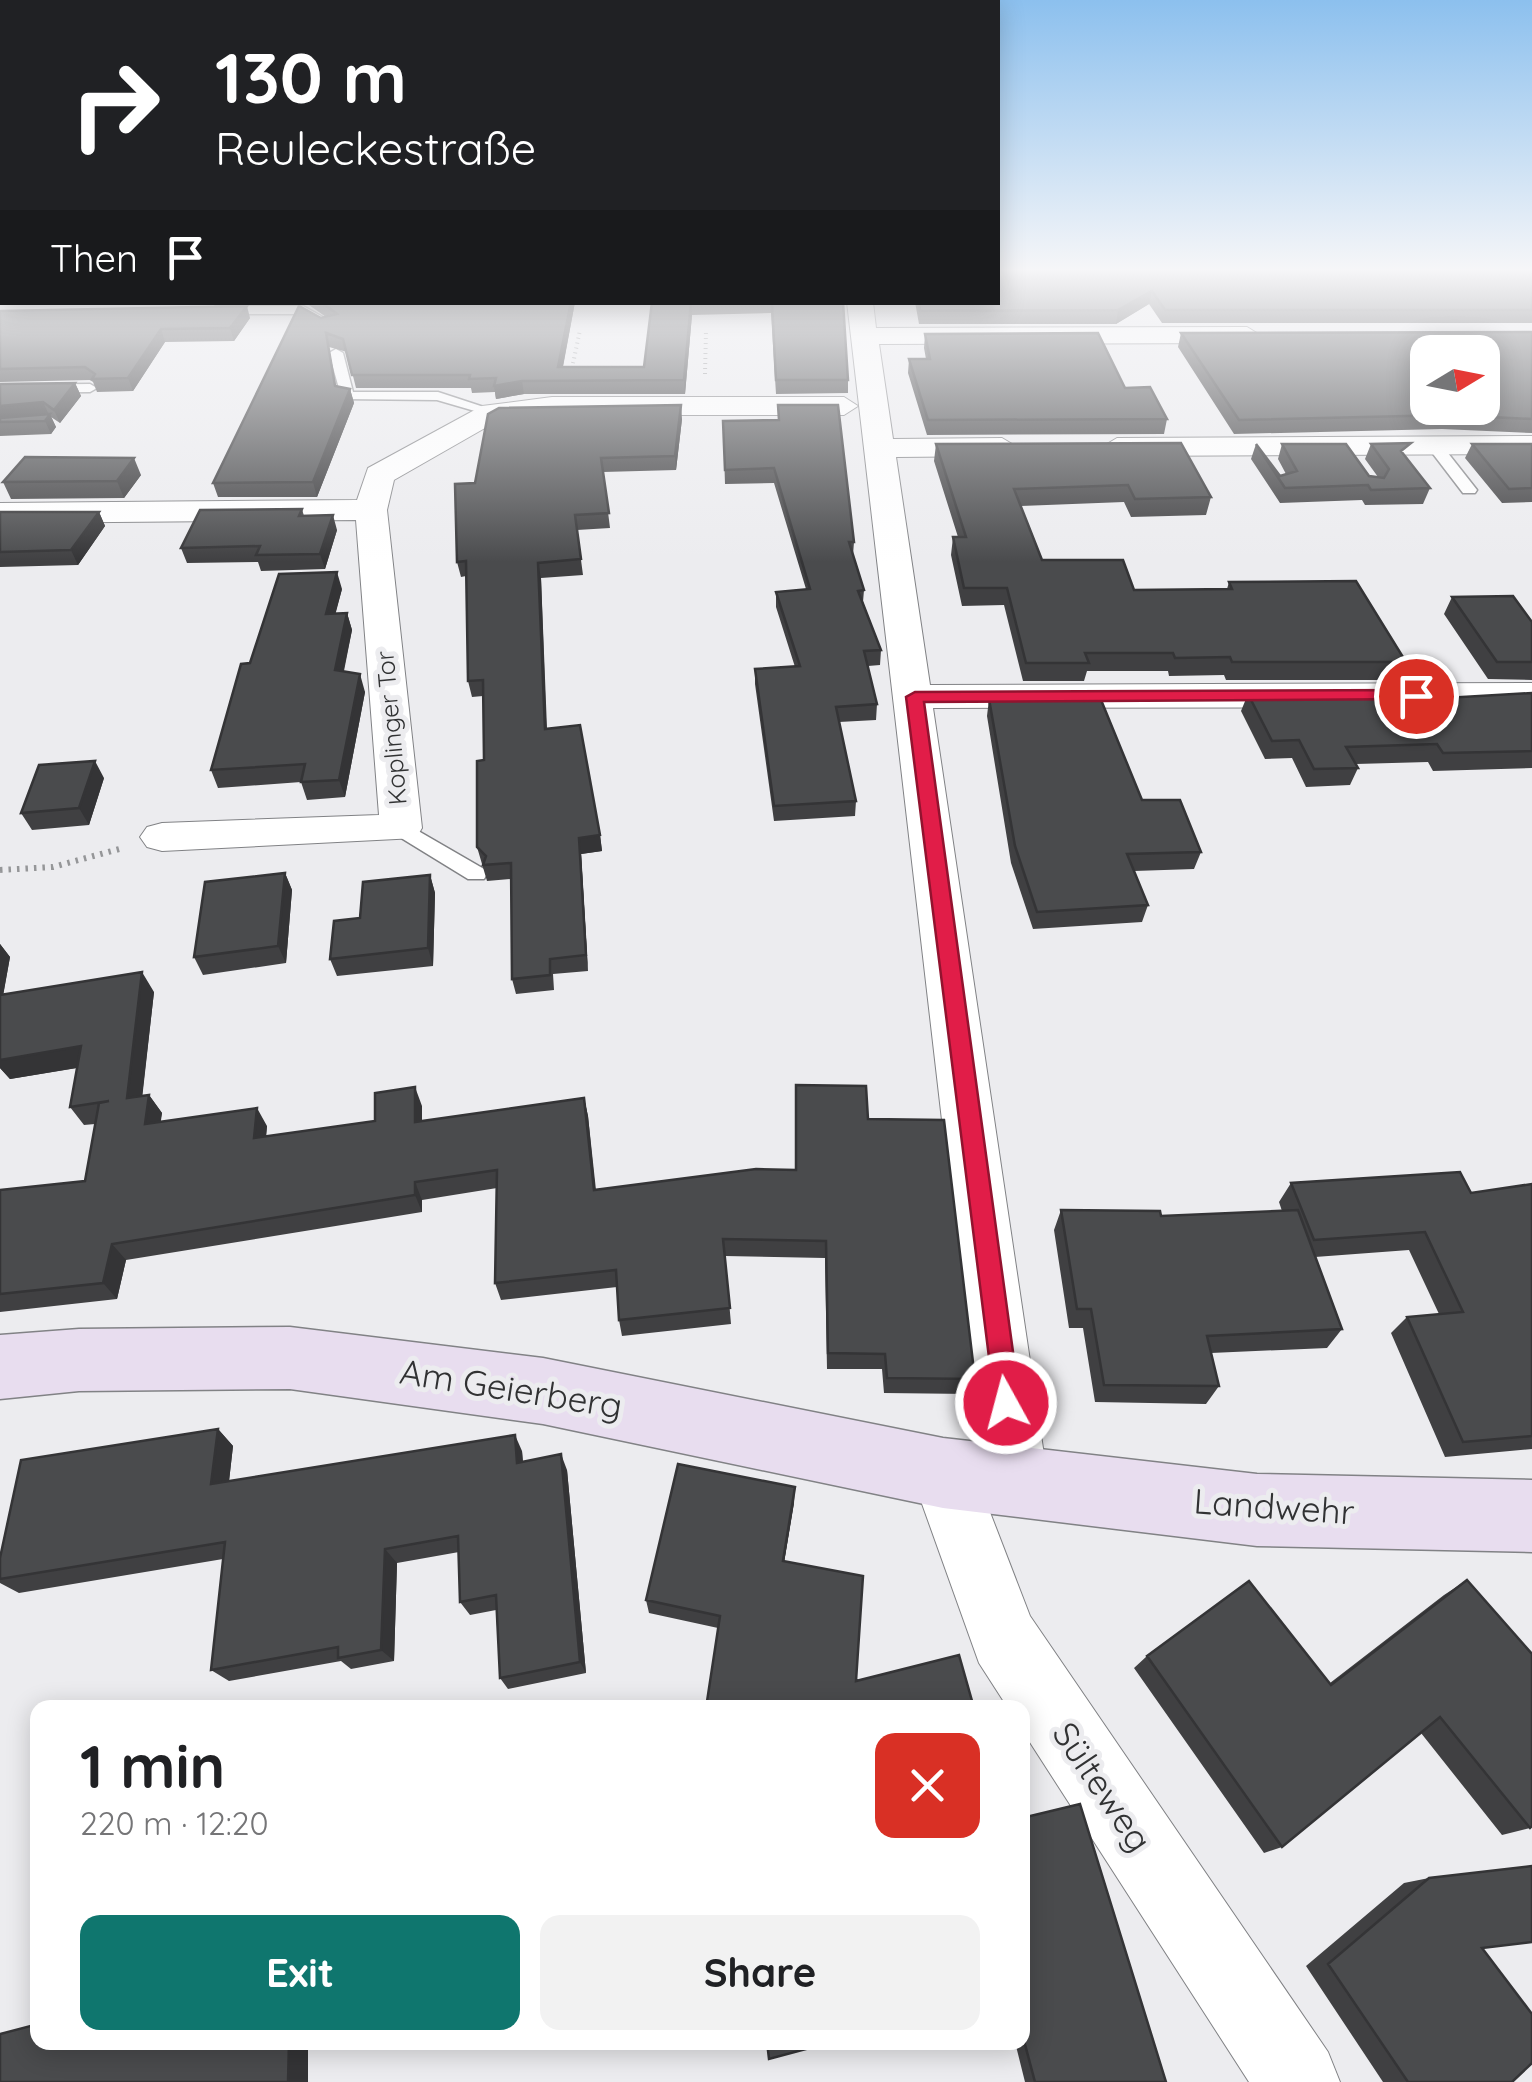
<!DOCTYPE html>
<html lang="en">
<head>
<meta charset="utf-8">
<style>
	body { margin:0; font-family:Quicksand,sans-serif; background:#f2f2f2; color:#202124; height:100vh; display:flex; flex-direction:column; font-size:38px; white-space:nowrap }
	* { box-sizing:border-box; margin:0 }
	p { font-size:32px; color:#757577 }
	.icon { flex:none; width:55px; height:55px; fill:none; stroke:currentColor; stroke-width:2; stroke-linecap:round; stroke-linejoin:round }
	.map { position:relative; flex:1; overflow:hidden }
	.sheet { position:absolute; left:30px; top:1700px; width:1000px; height:350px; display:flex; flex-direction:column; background:#fff; border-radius:20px; box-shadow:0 5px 25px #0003 }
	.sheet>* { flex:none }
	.hud { position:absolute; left:0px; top:0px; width:1000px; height:305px; box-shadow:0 5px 25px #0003; background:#202124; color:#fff; overflow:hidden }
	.needle { width:65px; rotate:80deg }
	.controls { position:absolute; left:1410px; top:335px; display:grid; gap:20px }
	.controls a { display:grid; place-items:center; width:90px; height:90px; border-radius:20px; background:#fff; box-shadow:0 5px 25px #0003; font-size:50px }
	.pin { position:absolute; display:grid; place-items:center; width:85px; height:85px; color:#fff; margin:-42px; border:5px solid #fff; border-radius:50%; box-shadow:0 2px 10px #0007 }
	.me { position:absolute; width:110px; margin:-55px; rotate:353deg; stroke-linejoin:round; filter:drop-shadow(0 0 8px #0008) }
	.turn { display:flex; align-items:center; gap:35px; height:210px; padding:0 50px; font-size:45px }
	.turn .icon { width:130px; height:130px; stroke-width:2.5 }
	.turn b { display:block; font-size:70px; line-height:85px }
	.then { display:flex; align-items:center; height:95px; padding:0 50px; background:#0003; gap:20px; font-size:38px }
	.round { display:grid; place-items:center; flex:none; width:105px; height:105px; border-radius:20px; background:#f2f2f2 }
	.summary { display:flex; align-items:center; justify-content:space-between; height:170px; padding:0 50px }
	h1 { font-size:60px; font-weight:800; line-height:75px }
	.button { display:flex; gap:20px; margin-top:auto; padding:20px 50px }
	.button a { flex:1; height:115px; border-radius:20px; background:#0f766e; color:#fff; font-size:40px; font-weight:800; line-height:115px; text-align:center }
	.button a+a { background:#f2f2f2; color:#202124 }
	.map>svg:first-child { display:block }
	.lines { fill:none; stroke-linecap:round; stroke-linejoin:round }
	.lane-casing { stroke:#818285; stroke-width:3 }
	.street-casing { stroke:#818285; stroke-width:2 }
	.secondary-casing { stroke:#818285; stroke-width:3 }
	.path-far1 { stroke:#959698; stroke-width:4; stroke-dasharray:1 4; stroke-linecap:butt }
	.path { stroke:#959698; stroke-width:6; stroke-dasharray:2.5 6; stroke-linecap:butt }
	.lane { fill:#fff; fill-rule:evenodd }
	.street { fill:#fff; fill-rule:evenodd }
	.secondary { fill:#e8ddef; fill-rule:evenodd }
	.wall { fill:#404042 }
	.shaded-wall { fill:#343436 }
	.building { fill:#4a4b4d; stroke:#343436; stroke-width:2.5; fill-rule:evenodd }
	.route { fill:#e11d48; stroke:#92132f; stroke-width:2.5 }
	.labels { text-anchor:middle; stroke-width:10; stroke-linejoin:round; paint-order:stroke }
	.far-street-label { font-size:25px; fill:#313233; stroke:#ececef }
	.near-street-label { font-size:35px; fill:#313233; stroke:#ececef }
</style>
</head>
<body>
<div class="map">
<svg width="1532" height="2082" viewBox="0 0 1532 2082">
	<rect width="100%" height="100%" fill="#ececef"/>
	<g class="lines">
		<defs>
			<path id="lane" d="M303 306 337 325 326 328 301 314H216L210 310 216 306Z
				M336 349 343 353 353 392H438L499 412 492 416 437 400 342 399 329 353Z
				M0 385 90 384 97 388 90 392 0 393Z
				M1430 443H1440L1477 490 1475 493H1463L1427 446Z
				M401 821 484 869 487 874 484 879H468L393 833 390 828 393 823Z"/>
			<path id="street" d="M847 302H873L876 328 1247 327 1260 335 1247 343 879 344 893 439 1002 438 1017 447 1002 456 896 457 930 685 1532 683V707L933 708 1048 1482 1039 1505 1016 1514 993 1505 984 1482Z
				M552 397H844L858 406 844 415H552L499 420 394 480 387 510 422 828 416 838 162 851 147 847 140 837 147 827 162 823 379 815 356 520 0 523V503L357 500 368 468 482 406Z
				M1532 436V454L1117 456 1102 447 1117 438Z
				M943 1441 966 1450 1030 1616 1328 2052 1340 2082H1249L1022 1730V1708H1008L979 1663 911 1473 920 1450Z"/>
			<path id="secondary" d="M290 1327 543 1358 943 1438 1257 1474 1532 1480V1552L1257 1546 943 1508 543 1424 290 1389 79 1391 0 1399V1335L79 1329Z"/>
		</defs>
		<use href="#lane" class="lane-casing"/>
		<use href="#street" class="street-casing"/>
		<use href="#secondary" class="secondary-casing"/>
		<path class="path-far1" d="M571 373 580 330
			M705 374 706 330"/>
		<path class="path" d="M0 870 53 867 123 848"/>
		<use href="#lane" class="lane"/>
		<use href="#street" class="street"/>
		<use href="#secondary" class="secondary"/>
	</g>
	<path class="wall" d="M998 271H1532V323H1162L1149 304 1116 324H919L915 302H998Z
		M309 302H575L563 367H644L652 302H843L848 380V393L776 394 771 313 692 315 685 394H524L496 399 495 392 472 393 471 388H356L347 352 329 347 336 386 350 389 354 403 317 497H218L213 483 321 318 326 317 309 305Z
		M0 311 250 318 234 341 165 342 133 391 97 392 93 382 90 380 0 382Z
		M1532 332V433L1442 429 1234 434 1178 347 1181 333Z
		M925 334 1125 388 1167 419 1164 434 927 435 908 373 909 359H926L924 348Z
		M75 383 81 396 60 423 51 417 56 427 51 434 0 436V384Z
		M778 405 854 542 853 555 864 590 863 602 881 650 880 665 868 666 877 704 876 720 839 722 856 801 855 816 774 821 755 684V669L795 667 776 607V592L806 589 774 483 725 484 723 421 778 420Z
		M682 419 676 470 603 472 610 528 577 530 583 575 541 578 547 728 600 835 602 851 581 854 588 971 553 974 554 990 516 994 512 979 511 879 487 881 477 847 484 760 483 696 472 697 468 681 466 576 461 577 457 562 475 483Z
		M936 444 1211 497 1206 515 1131 517 1124 502 1021 506 1042 560 1134 590 1227 589 1229 582 1406 662 1397 680H1226L1224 675 1169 676 1168 671H1087L1084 681H1023L1004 605 962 606 951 555 953 537H958L934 461Z
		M1256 444 1280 476 1286 474 1278 459 1282 444 1369 476 1378 477 1365 459 1371 444 1405 456 1430 488 1423 504 1365 505 1362 500 1280 503 1251 459Z
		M1472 444H1532V502L1502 503 1465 458Z
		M141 475 124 498 11 499 3 482Z
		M302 509 304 516 337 530 325 569 261 571 258 562 187 563 181 548Z
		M0 512H99L105 526 78 565 0 567Z
		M342 589 335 614 347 613 352 630 344 671 365 692 345 797 307 800 301 782 218 788 211 770 250 663Z
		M1452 597 1532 622V680L1488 679 1444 614Z
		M1532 693V768L1433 771 1428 762 1356 764 1358 768 1350 785 1306 787 1292 758 1265 759 1241 711 1248 694 1428 699Z
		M1034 695 1142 800 1201 852 1194 869 1134 871 1148 905 1142 922 1033 929 1011 863 987 716 989 699 1033 700Z
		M104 778 89 825 32 830 21 813Z
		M285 873 292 890 286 963 203 975 194 957Z
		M430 875 435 893 433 966 337 976 330 959 360 918Z
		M0 944 10 957 3 995 154 992 142 1096 149 1095 162 1113 160 1122 267 1126 266 1137 375 1121 422 1106V1121L584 1098 588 1116 596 1190 796 1170 868 1119 975 1379 970 1394 884 1393 882 1369H827L825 1258 725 1256 731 1324 622 1336 619 1320 617 1287 501 1300 495 1283 497 1188 422 1200V1212L126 1260 117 1299 0 1312V1190L85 1181 95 1124 84 1125 70 1107 77 1068 10 1079 0 1068Z
		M1291 1183 1471 1193 1532 1184V1449L1445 1457 1391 1333 1407 1317 1439 1314 1409 1250 1315 1257 1342 1329 1327 1348 1211 1353 1219 1386 1206 1404 1095 1402 1083 1328H1069L1054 1230 1061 1210 1161 1216 1282 1211 1279 1202Z
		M218 1429 233 1446 229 1481 522 1451 523 1462 567 1470 586 1673 508 1689 500 1678 496 1610 470 1615 460 1602 459 1552 397 1563 394 1661 351 1669 341 1661 229 1681 211 1670 223 1559 19 1593 0 1583V1558Z
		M794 1503 784 1562 856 1681 974 1708H706L718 1628 649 1613 646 1600Z
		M1467 1580 1530 1828 1502 1835 1421 1733 1282 1847 1264 1853 1134 1668 1147 1656 1330 1683 1444 1595Z
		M1022 1818 1166 2082H1025L1015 2042H1022Z
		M1429 1878 1482 1948 1512 2082H1383L1306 1966 1404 1883Z"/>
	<path class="shaded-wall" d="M1152 291 1149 304 1116 324 1118 310Z
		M571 302H575L560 381 558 367Z
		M691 302 692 315 685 394 684 380Z
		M247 306 250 318 234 341 230 328Z
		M161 329 165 342 133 391 128 378Z
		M522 381 524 394 496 399 494 386Z
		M75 383 81 396 60 423 54 410Z
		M350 389 354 403 317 497 313 482Z
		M43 402 49 415 0 420V406Z
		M681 405 682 419 676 470 675 456Z
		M50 414 56 427 51 434 45 421Z
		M134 458 141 475 124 498 117 481Z
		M99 512 105 526 78 565 71 550Z
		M333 515 337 530 325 569 320 554Z
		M538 563 541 578 547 745 545 729Z
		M337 572 342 589 331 631 326 614Z
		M347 613 352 630 340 687 335 670Z
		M360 674 365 692 345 797 339 780Z
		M95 761 104 778 89 825 79 808Z
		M600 835 602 851 581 854 588 971 586 955 579 838Z
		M285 873 292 890 286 963 278 946Z
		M430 875 435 893 433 966 428 948Z
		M0 944 10 957 0 1013Z
		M142 972 154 992 140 1117 127 1098Z
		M81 1046 94 1065 10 1079 0 1068V1050Z
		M415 1087 422 1106V1140L415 1122Z
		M149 1095 162 1113 158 1142 145 1124Z
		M584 1098 588 1116 597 1207 594 1190Z
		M257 1108 267 1126 264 1156 254 1138Z
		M415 1182 422 1200V1212L415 1195Z
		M112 1244 126 1260 117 1299 103 1283Z
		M218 1429 233 1446 227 1499 211 1484Z
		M515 1435 522 1451 524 1479 517 1463Z
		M561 1454 567 1470 586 1673 580 1662Z
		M795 1487 794 1503 782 1575 783 1561Z
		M385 1549 397 1563 394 1661 381 1650Z
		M289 2042H308V2082H288Z"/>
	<path class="building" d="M0 271H2V289H0Z
		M998 271H1532V310H1165L1152 291 1118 310 920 311 919 302H998Z
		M321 302H571L558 367H644L652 302H691L684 380 522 381 494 386 496 378 469 379 470 375H352L343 339 326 333 335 386 350 389 313 482 213 483 299 306 321 318 337 314Z
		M772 302H843L848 380H776Z
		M247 306 230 328 161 329 128 378 92 379 95 374 85 367 0 369V311Z
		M1532 332V419L1448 415 1239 420 1181 333ZM1428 352H1482V408H1428Z
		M1098 333 1125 388 1150 387 1167 419 928 420 909 359H930L925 334Z
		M75 383 54 410 43 402 0 406V384Z
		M681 405 675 456 601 458 609 513 575 515 581 559 538 563 545 729 580 725 600 835 579 838 586 955 550 959V975L512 979 511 863 483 865 486 856 477 847V761L484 760 483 680 468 681 466 561 457 562 455 484 475 483 488 414 499 408Z
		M778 405H838L854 542H849L864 590 858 591 881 650 864 651 877 704 836 707 856 801 774 806 755 669 800 666 776 592 810 589 774 468 725 470 723 421 779 420Z
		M50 414 45 421 0 422V418Z
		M1181 443 1211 497 1135 499 1128 485 1014 489 1042 560H1123L1134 590 1232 589 1229 582 1356 581 1406 662H1232L1230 657 1175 658 1173 653H1085L1089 663H1026L1007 588H964L953 537H966L936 444Z
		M1411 443 1401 451 1430 488 1371 490 1368 485 1285 488 1256 444 1280 476 1297 471 1282 444H1346L1369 476 1384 478 1389 469 1371 444Z
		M1472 444H1532V488L1509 489Z
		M25 457 134 458 117 481 3 482Z
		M302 509 299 516 333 515 320 554 256 555 260 546 181 548 200 510Z
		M0 512H99L71 550 0 552Z
		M337 572 326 614 347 613 335 670 360 674 339 780 301 782 305 764 211 770 241 664 250 663 279 574Z
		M1513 596 1532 622V662H1497L1452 597Z
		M1425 693 1428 699 1532 693V751L1443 753 1437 744 1346 747 1358 768 1314 769 1299 740 1272 741 1248 694Z
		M1034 695H1099L1142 800H1180L1201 852 1127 854 1148 905 1037 912 1015 846 989 699 1036 700Z
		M95 761 79 808 21 813 39 765Z
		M285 873 278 946 194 957 205 882Z
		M430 875 428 948 330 959 334 921 360 918 363 882Z
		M142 972 127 1098 149 1095 145 1124 257 1108 254 1138 375 1121V1093L415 1087V1122L584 1098 594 1190 756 1169 796 1170V1085L866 1086 868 1119 944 1120 975 1379 887 1378 885 1354 828 1353 826 1241 723 1239 730 1308 619 1320 616 1270 495 1283 497 1170 415 1182V1195L112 1244 103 1283 0 1294V1190L85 1181 99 1103 109 1101 70 1107 81 1046 0 1060V995Z
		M1460 1172 1471 1193 1532 1184V1436L1463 1442 1407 1317 1463 1312 1425 1232 1314 1240 1291 1183Z
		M1061 1210 1160 1211 1161 1216 1298 1210 1342 1329 1207 1336 1219 1386 1104 1385 1091 1309H1077Z
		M218 1429 211 1484 515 1435 517 1463 561 1454 580 1662 500 1678 496 1595 460 1602 458 1536 385 1549 381 1650 338 1658V1647L211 1670 225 1542 0 1579V1558L21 1460Z
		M678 1464 795 1487 783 1561 863 1576 856 1681 959 1655 974 1708H706L720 1616 646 1600Z
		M1467 1580 1532 1654V1826L1530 1828 1440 1717 1282 1847 1147 1656 1249 1581 1331 1685Z
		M1080 1804 1166 2082H1035L1022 2033V1818Z
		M1532 1866V1942L1482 1948 1532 2014V2063L1512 2082H1408L1328 1964 1429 1878Z
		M38 2024V2042H289L288 2082H0V2034Z
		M767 2042H832L769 2059Z"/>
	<linearGradient id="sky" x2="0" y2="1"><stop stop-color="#8cc0ee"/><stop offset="0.48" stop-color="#f6f6f8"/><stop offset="1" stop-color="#f6f6f8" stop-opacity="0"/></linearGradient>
	<rect width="1532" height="562" fill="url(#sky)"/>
	<path class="route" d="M1416 690 1422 692V699L924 702 1020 1403 1016 1413 1006 1417 996 1413 906 697 915 692Z"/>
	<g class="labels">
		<g class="far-street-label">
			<text transform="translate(391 728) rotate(-95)" y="9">Koplinger Tor</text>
		</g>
		<g class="near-street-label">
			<text transform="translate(511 1389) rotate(9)" y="12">Am Geierberg</text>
			<text transform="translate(1274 1507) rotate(4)" y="12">Landwehr</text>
			<text transform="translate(1102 1787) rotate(56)" y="12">Sülteweg</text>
		</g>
	</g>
</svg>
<div class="controls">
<a><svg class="needle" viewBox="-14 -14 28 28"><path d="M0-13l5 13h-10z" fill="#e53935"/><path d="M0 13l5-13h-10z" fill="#757577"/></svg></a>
</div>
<div class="pin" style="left:1416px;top:696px;background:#d93025"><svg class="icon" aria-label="arrive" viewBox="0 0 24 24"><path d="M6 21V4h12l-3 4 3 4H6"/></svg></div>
<svg class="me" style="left:1006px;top:1403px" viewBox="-20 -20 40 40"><circle r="17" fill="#e11d48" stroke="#fff" stroke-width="3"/><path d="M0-11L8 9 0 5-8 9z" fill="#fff"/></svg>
<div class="hud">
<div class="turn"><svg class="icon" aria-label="right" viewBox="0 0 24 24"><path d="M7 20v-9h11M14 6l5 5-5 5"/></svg><div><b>130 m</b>Reuleckestraße</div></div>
<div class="then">Then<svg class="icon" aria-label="arrive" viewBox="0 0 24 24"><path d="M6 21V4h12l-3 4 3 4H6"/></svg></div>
</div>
<section class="sheet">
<div class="summary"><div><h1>1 min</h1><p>220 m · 12:20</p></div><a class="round" style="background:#d93025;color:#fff"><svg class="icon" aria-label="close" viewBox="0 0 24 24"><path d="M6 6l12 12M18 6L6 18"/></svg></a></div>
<div class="button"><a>Exit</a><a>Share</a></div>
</section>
</div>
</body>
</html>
